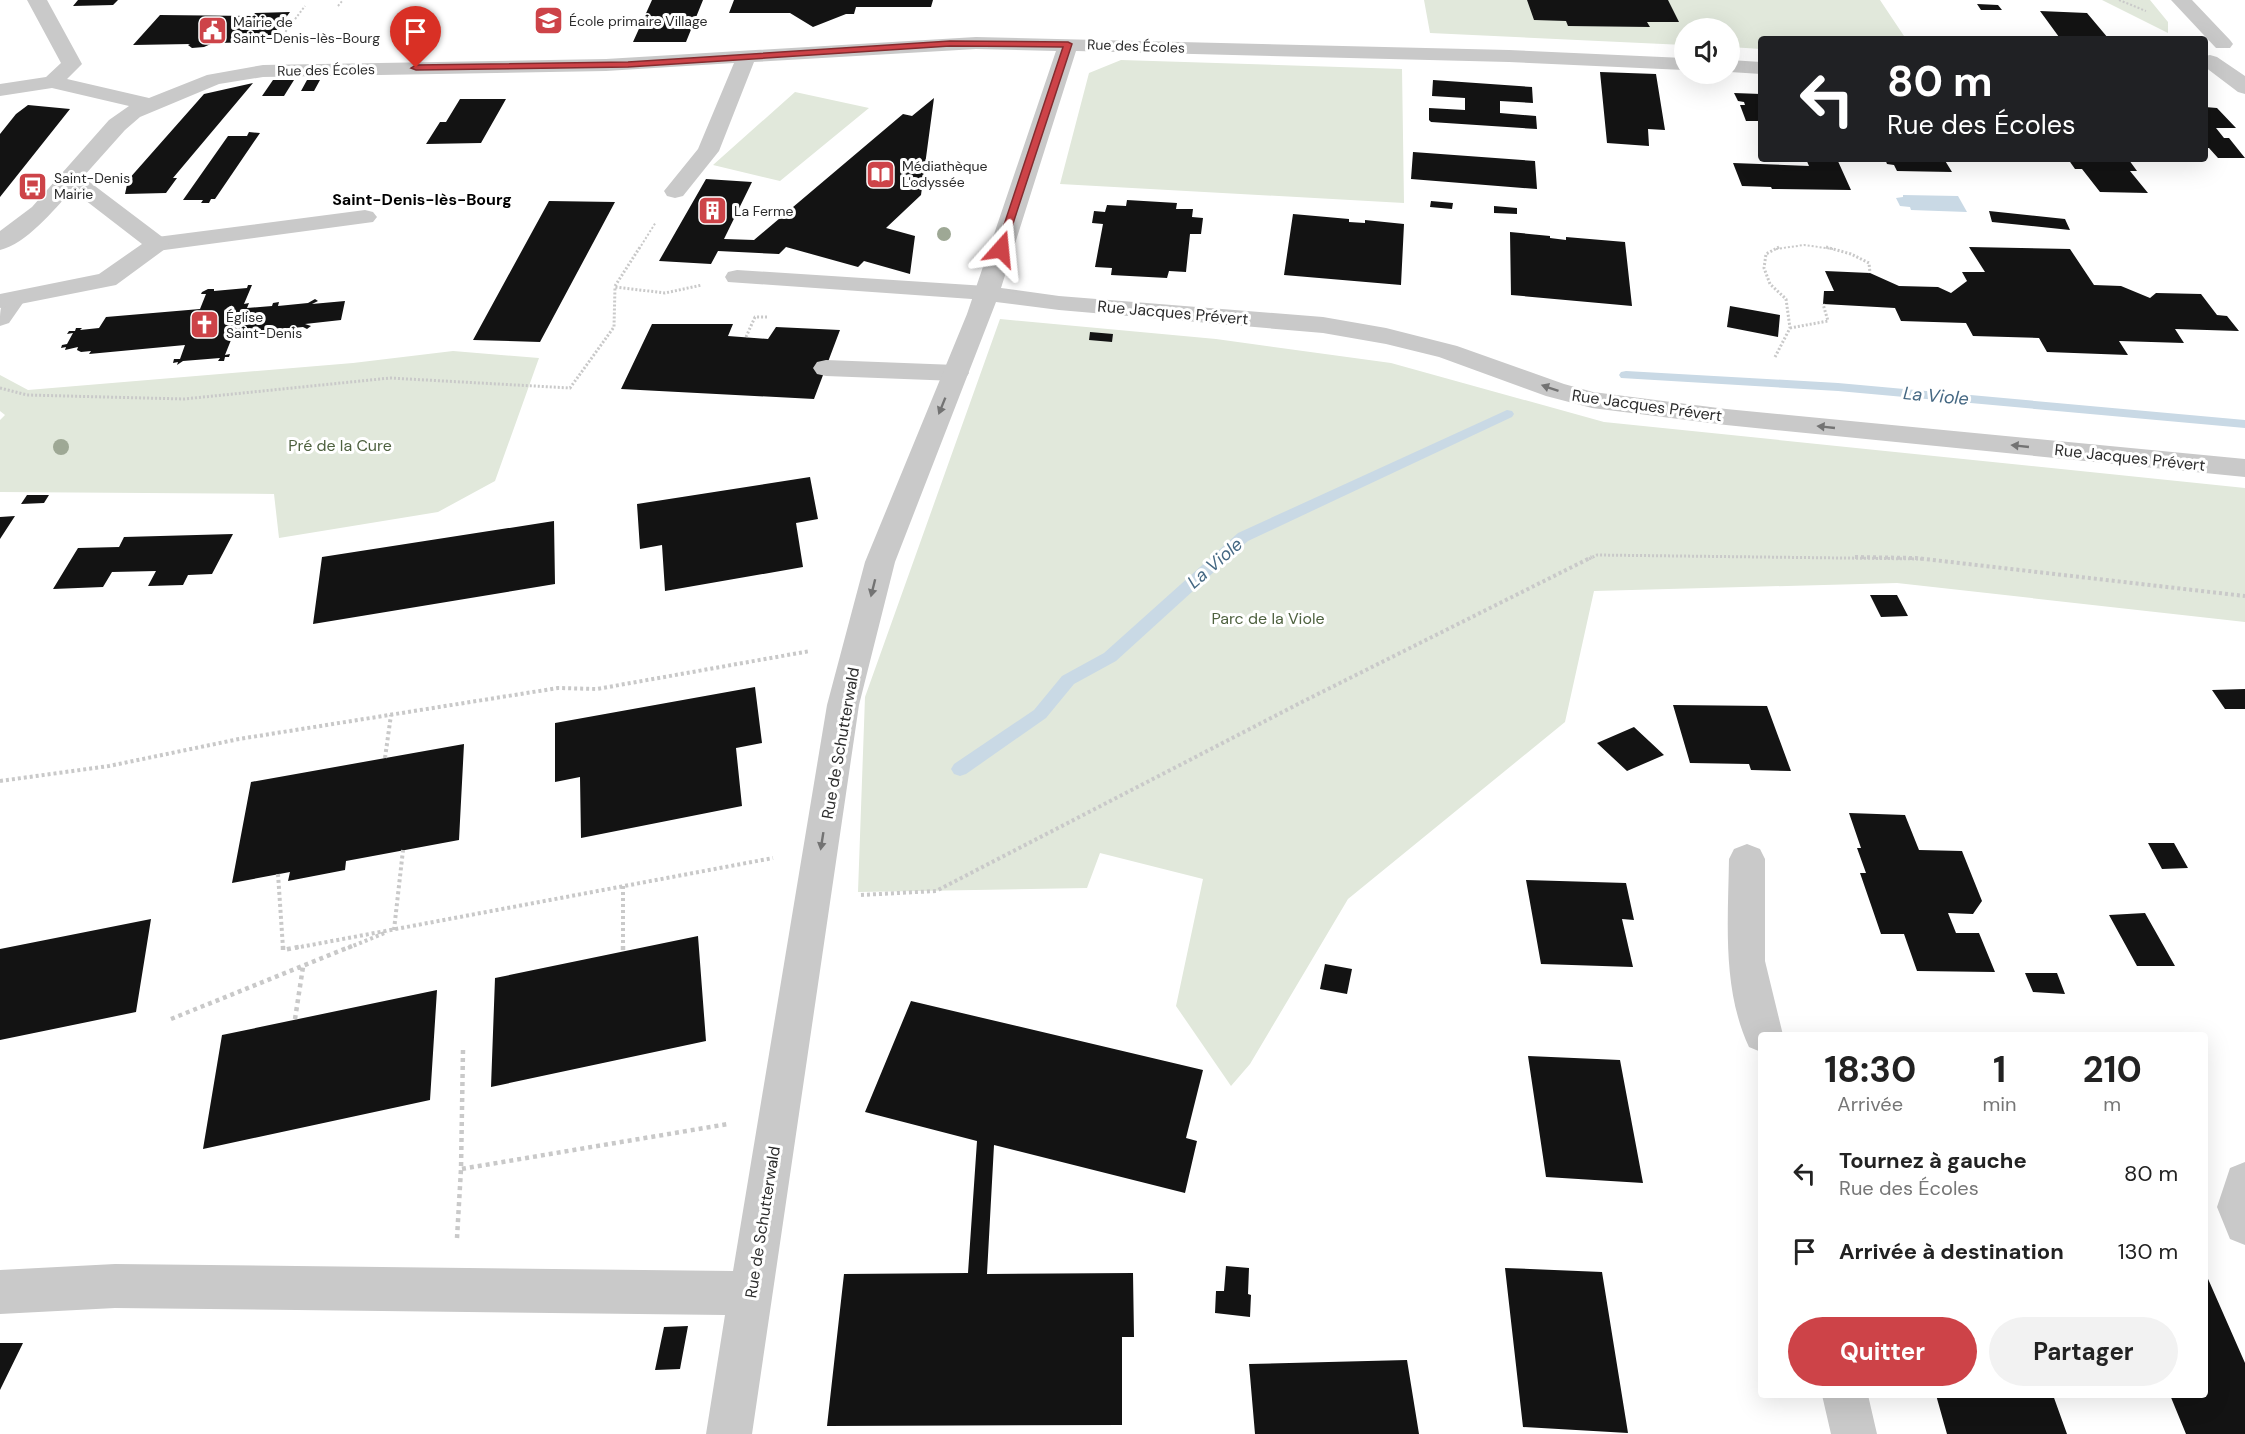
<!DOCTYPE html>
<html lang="fr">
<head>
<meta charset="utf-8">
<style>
	body { margin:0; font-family:"DM Sans",sans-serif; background:#f2f2f2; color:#222; height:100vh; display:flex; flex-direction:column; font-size:22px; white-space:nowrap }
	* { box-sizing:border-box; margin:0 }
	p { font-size:20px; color:#767676 }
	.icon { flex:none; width:33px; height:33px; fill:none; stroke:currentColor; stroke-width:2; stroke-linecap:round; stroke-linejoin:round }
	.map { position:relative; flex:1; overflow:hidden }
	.details { position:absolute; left:1758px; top:1032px; width:450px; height:366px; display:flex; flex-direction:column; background:#fff; border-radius:6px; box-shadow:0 6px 24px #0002 }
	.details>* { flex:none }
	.hud { position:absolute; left:1758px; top:36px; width:450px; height:126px; border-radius:6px; box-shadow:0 6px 24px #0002; background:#202124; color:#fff; overflow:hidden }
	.controls { position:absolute; left:1674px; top:18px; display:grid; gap:12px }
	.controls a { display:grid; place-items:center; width:66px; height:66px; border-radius:50%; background:#fff; box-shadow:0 6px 24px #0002; font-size:30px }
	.pin { position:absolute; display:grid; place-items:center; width:51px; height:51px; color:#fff; margin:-62px -26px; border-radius:50% 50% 50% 0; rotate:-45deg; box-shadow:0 0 6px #0007 }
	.pin .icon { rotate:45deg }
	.me { position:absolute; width:66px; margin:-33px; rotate:18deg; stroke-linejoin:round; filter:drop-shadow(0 0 4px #0008) }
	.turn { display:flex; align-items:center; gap:21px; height:126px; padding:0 30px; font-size:27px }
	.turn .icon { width:78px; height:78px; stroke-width:2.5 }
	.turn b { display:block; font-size:42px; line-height:51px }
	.eta { display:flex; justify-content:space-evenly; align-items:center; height:102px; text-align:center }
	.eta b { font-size:36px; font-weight:700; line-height:42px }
	.primary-button { display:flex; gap:12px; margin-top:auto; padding:12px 30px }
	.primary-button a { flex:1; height:69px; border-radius:36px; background:#cd4348; color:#fff; font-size:24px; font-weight:700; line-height:69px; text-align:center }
	.primary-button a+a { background:#f2f2f2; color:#222 }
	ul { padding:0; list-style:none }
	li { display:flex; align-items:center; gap:18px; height:78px; padding:0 30px }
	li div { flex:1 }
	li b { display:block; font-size:22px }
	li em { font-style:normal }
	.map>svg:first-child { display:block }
	.green { fill:#e1e8db }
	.water { fill:#c9d9e5 }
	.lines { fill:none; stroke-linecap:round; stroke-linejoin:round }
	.stream { fill:#c9d9e5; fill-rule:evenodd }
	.building { fill:#131313 }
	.path-far3 { stroke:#c9c9c9; stroke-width:2; stroke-dasharray:2 2; stroke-linecap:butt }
	.path-far2 { stroke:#c9c9c9; stroke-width:3; stroke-dasharray:2 2; stroke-linecap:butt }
	.path-far1 { stroke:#c9c9c9; stroke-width:4; stroke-dasharray:3 3; stroke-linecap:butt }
	.path { stroke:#c9c9c9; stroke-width:4.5; stroke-dasharray:4 4; stroke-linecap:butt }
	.service { fill:#c9c9c9; fill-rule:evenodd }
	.minor { fill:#c9c9c9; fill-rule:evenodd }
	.tree { fill:#9ea895 }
	.oneway { fill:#737373 }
	.route { fill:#cd4348; stroke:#852c2f; stroke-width:1.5 }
	.labels { text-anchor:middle; stroke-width:6; stroke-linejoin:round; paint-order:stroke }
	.far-poi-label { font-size:14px; fill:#2c2c2c; stroke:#fff; text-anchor:start }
	.far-street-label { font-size:14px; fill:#2c2c2c; stroke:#fff }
	.far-quarter-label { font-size:16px; font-weight:bold; fill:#000; stroke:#fff }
	.street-label { font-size:16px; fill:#2c2c2c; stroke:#fff }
	.park-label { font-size:16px; fill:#4e613f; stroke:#fff }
	.water-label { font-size:18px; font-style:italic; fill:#456883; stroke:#fff }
</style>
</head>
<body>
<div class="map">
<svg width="2245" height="1434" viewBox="0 0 2245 1434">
	<rect width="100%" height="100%" fill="#fff"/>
	<path class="green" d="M1424 0H1880L1906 39H1761V49L1730 47V28H1684V45L1430 33Z
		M2102 0H2150L2168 22V33Z
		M1121 60 1402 69 1404 203 1060 184 1089 73Z
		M795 92 869 108 780 181 713 165Z
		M1000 319 1216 339 1391 363 1604 422 2245 488V622L1897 583 1594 591 1565 722 1348 899 1250 1064 1231 1086 1176 1006 1203 879 1100 853 1087 888 858 892 865 697Z
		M453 351 539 358 495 481 438 512 279 538 274 494 0 492V420L5 415 0 411V375L28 390 353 363Z"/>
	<path class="water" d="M1903 195 1958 196 1967 212 1911 210 1910 207 1900 206 1896 198 1903 197Z"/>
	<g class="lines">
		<path class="stream" d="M1626 371 1838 383 2245 420V428L1838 391 1621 378 1619 375 1621 372Z
			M1507 410 1512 411 1514 414 1512 417 1248 541 1116 661 1074 684 1046 718 966 774 960 776 954 774 951 769 954 764 1034 710 1062 676 1104 653 1238 533Z"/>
	</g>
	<path class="building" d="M78 0H118L113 5 73 6Z
		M652 0H703L686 42H633Z
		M734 0H933L931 7H856L854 14H846L813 27 790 13H729Z
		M1527 0H1668L1679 22H1647L1650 27 1568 26 1566 21 1534 20Z
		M1977 4 1998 5 2002 10H1981Z
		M2040 11 2087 13 2108 38 2059 37Z
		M290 12 268 42 213 43 204 47 192 48 188 45 190 44 133 45 160 15 253 16 255 13Z
		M1600 72 1656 74 1665 130 1648 129 1649 146 1607 143Z
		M273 80H294L284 96H262Z
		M307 80H320L314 91H301Z
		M1433 80 1532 87 1533 103 1500 101V113L1536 116 1537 129 1431 122 1429 120V108L1465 110V98L1432 96Z
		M253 83 173 178H177L166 193 125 194 128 180 204 94Z
		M1734 93 1761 94V121H1746L1740 105H1745L1744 102 1738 101Z
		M934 98 921 195 886 228 915 236 910 274 864 261 858 267 786 247 779 254 718 251 711 264 659 261 706 179 752 182 724 239 754 240 903 114 912 116Z
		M460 99H506L481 143 426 144 440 122H446Z
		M28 105 70 109 0 197V134L16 114Z
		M2205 107 2217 108 2236 128H2216L2224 138H2229L2245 158H2218L2209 148H2205Z
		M249 132 260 133 215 199H211L209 203H201L203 200H183L228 136H247Z
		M1413 152 1535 161 1537 189 1411 179Z
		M1806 159H1837L1851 190 1772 189 1771 187 1742 186 1733 163 1809 166Z
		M1885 159H1944L1952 172 1897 171 1894 165 1887 164Z
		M2068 159 2129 160 2137 171H2130L2148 193 2100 192 2082 169H2075Z
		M1127 200 1177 203 1176 209H1193L1192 217 1203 218 1201 234H1190L1186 272 1169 271 1167 278 1111 275 1112 268 1095 267 1103 224 1092 223 1094 211 1105 212 1107 205 1126 206Z
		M549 201 615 202 540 342 473 340Z
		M1431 201 1453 203 1452 209 1430 207Z
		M1494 206 1517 208V214L1494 213Z
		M1989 211 2065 219 2070 230 1992 222Z
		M1293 214 1349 219V222L1365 223V220L1404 224 1401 285 1284 275Z
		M1510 232 1550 236V238L1566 240V237L1625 242 1632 306 1511 295Z
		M1969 247 2070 249 2094 285 2121 286 2150 298 2156 293 2201 294 2217 315 2227 316 2239 331 2175 329 2184 343 2119 341 2128 355 2047 352 2039 338 1973 336 1966 323 1901 321 1895 308 1823 304 1824 291H1834L1825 271 1870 273 1899 286 1938 287 1951 293 1967 281 1962 272H1985Z
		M248 285H252L244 304 249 303 247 308 272 306 273 303 279 302 278 306 308 303 315 299 318 301 312 304 345 301 341 320 305 324 311 326 307 329 303 327 270 330 268 335 262 336 263 331 238 334 235 340H231L225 355 230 354 229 357H225L224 361H218L220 358 183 361 177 365 178 362 173 363 174 359H180L185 345 89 354 91 351 81 352 77 350 78 347 65 350 66 347 61 348 62 345 67 344 73 333 67 334 69 331H75L76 328H82L80 330 99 328 106 317 200 309 206 294H201L202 292 208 289H214V291L247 288Z
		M1730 306 1780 315 1778 337 1727 327Z
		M652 324H733L728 336 768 339 776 327 840 330 814 399 621 389Z
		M1090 332 1113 334 1112 342 1089 340Z
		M810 477 818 519 796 523 803 567 665 591 662 545 640 549 637 504Z
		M27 495H49L44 503 21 504Z
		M15 516 0 539V517Z
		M554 521 555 584 313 624 322 557Z
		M233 534 212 574 188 575 183 585 148 586 156 571 112 572 103 587 53 589 78 548 119 547 124 537Z
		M1870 595H1897L1908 616 1881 617Z
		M755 687 762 743 736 748 742 806 581 838 580 777 555 782V723Z
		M2245 689V709H2225L2212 690Z
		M1673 705 1767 706 1791 771 1751 770 1749 764 1690 763Z
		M1634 727 1664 755 1627 771 1597 743Z
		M464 744 459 840 346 861 345 870 288 881 290 872 232 883 251 782Z
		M1849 813 1905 815 1919 850 1962 851 1982 901 1973 914 1948 913 1956 933H1979L1995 972 1917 971 1904 934H1881L1860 873H1866L1857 848H1861Z
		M2148 843H2174L2188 868 2162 869Z
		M1526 880 1626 883 1634 920 1622 919 1633 967 1541 964Z
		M2145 913 2175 966H2137L2109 915Z
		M151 919 136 1012 0 1040V949Z
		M698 936 706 1041 491 1087 495 978Z
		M1325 964 1352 969 1347 994 1320 989Z
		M2025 973H2057L2065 994 2033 992Z
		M437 990 430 1100 203 1149 222 1035Z
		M911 1001 1203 1070 1186 1138 1197 1141 1185 1193 994 1145 987 1274 1133 1273 1134 1337H1122V1425L827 1426 844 1274 968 1273 977 1141 865 1112Z
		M1528 1056 1620 1060 1643 1183 1546 1177Z
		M1226 1266 1249 1268 1248 1294 1251 1295 1250 1317 1215 1313 1216 1291H1224Z
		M1505 1268 1602 1272 1628 1433 1523 1427Z
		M2205 1272 2245 1363V1434H2186L2170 1395H2205Z
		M688 1326 680 1369 655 1370 664 1327Z
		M0 1343H23L0 1390Z
		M1407 1360 1419 1434H1255L1249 1364Z
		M1936 1395H2053L2067 1434H1947Z"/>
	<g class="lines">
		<path class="path-far3" d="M2119 0 2146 11
			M338 6 343 0
			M283 35 305 6
			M639 249 656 222
			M1776 249 1804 245 1833 249"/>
		<path class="path-far2" d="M1826 247 1851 254 1869 263 1870 273
			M615 286 640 247
			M1790 328 1828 321 1823 304
			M746 337 755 317H767
			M1775 357 1790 328 1786 299 1770 284 1764 268 1766 254 1779 247
			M0 388 27 395 184 399 390 378 570 388 614 327 615 287 665 293 702 285
			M1589 559 1597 555 1924 559"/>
		<path class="path-far1" d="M1855 557 1916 558 2245 596
			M385 758 391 715
			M0 781 109 766 239 739 558 688 597 689 810 651
			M278 874 283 948
			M623 886V948
			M861 895 936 891 1302 702 1592 557
			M394 930 403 850
			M295 948 773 858
			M348 948 387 932"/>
		<path class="path" d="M283 946V950L303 946
			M623 946V952
			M171 1019 352 946
			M295 1019 303 967
			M463 1050 461 1169 728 1124
			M457 1238 461 1169"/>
		<path class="service" d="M365 210 373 212 377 217 373 222 157 251 149 249 145 244 149 239 157 237Z
			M737 270 986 286 995 288 998 293 995 298 986 300 728 282 725 277 728 272Z
			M13 293 22 295 25 300 9 323 0 326C0 311 0 297 13 293Z
			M826 360 956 365 965 367 969 373 965 379 956 381 826 376 817 374 813 368 817 362Z"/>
		<path class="minor" d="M27 0H47L82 64 67 79 149 98 207 75 263 65 606 59 976 37 1509 50 1684 58V70L1509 62 1076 51 1001 288 1059 296 1323 317 1386 328 1457 346 1564 384 1593 392 1726 409 2245 459V477L1726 425 1592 408 1546 396 1439 357 1386 344 1323 333 1059 310 996 302 895 562 859 705 752 1434H706L725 1315 115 1308 0 1314V1270L115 1264 733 1271 827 705 865 562 967 314 1056 51 976 49 754 62 719 151 683 196 675 198 667 196 664 191 698 149 734 63 606 71 263 77 219 84 140 117 125 130 83 177 165 239 169 244 165 249 116 285 0 308V294L99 274 142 244 72 190C54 210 26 244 0 250V231L32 207 109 120 129 106 52 88 0 96V84L46 77 61 63Z
			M2171 0H2192L2230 40 2233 44 2230 48H2216Z
			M2210 55 2217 57 2245 76V94L2238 92 2205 67V56Z
			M1730 60 1761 62V74L1730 72Z
			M1747 844 1760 849 1765 859V961L1783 1035H1761V1052L1749 1047C1722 989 1728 922 1729 859L1734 849Z
			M2245 1162V1245L2230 1239 2217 1207 2230 1168Z
			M1822 1395H1868L1877 1434H1831Z"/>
	</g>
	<g class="tree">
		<circle cx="944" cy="234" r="7"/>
		<circle cx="61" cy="447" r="8"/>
	</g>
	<defs><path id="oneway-solid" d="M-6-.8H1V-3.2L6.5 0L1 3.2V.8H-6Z" transform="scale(1.5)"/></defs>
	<g class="oneway">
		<use href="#oneway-solid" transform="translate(1550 388) rotate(-161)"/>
		<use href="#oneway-solid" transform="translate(942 406) rotate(112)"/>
		<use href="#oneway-solid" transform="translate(1826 427) rotate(-174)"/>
		<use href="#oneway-solid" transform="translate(2020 446) rotate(-174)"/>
		<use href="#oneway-solid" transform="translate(873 588) rotate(104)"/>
		<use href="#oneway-solid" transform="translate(822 841) rotate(99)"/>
	</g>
	<path class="route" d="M950 41 1068 42 1072 44 1004 251 996 249 1063 47 950 46 628 67 416 70 411 68 416 65 628 62Z"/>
	<defs>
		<symbol id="school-square" viewBox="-11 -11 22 22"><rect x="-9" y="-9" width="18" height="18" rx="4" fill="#cd4348" stroke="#fff"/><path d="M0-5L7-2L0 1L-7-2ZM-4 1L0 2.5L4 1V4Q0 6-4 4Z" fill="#fff"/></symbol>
		<symbol id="civic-square" viewBox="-11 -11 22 22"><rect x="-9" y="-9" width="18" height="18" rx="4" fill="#cd4348" stroke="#fff"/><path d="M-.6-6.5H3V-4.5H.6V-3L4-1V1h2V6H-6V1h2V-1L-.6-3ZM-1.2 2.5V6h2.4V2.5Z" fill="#fff"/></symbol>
		<symbol id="library-square" viewBox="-11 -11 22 22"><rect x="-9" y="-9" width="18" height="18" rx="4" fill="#cd4348" stroke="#fff"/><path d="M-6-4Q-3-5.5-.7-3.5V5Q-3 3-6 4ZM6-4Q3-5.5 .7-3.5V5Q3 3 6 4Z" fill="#fff"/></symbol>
		<symbol id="bus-square" viewBox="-11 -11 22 22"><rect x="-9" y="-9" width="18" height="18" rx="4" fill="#cd4348" stroke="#fff"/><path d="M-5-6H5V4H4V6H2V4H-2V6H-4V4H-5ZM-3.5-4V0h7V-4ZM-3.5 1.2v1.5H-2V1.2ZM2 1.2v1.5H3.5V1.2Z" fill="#fff"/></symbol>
		<symbol id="building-square" viewBox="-11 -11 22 22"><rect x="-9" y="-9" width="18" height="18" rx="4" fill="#cd4348" stroke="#fff"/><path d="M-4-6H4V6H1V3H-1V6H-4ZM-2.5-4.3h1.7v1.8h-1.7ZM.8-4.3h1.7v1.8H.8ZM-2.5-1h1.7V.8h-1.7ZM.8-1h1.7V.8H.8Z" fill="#fff"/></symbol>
		<symbol id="church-square" viewBox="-11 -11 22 22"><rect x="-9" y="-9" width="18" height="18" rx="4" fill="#cd4348" stroke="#fff"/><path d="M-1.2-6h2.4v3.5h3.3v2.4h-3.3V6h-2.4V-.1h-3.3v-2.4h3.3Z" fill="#fff"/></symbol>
	</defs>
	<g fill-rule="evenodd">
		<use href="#school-square" x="532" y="4" width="33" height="33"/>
		<use href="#civic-square" x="196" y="14" width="33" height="33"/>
		<use href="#library-square" x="864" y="158" width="33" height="33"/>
		<use href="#bus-square" x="16" y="170" width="33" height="33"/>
		<use href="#building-square" x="696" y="194" width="33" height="33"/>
		<use href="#church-square" x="188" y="308" width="33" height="33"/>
	</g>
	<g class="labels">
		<g class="far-poi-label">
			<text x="569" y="26">École primaire Village</text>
			<text x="233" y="27">Mairie de<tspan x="233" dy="16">Saint-Denis-lès-Bourg</tspan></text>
			<text x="902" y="171">Médiathèque<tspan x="902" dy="16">L'odyssée</tspan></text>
			<text x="54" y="183">Saint-Denis<tspan x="54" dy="16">Mairie</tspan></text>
			<text x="734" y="216">La Ferme</text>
			<text x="226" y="322">Église<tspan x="226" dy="16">Saint-Denis</tspan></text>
		</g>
		<g class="far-street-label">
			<text transform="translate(1136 46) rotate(2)" y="5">Rue des Écoles</text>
			<text transform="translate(326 70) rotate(-1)" y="5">Rue des Écoles</text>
		</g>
		<g class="far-quarter-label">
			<text x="422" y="205">Saint-Denis-lès-Bourg</text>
		</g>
		<g class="street-label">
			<text transform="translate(1173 312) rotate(5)" y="6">Rue Jacques Prévert</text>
			<text transform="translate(1647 405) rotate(8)" y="6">Rue Jacques Prévert</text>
			<text transform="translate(2130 457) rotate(6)" y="6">Rue Jacques Prévert</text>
			<text transform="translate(840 743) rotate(-80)" y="6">Rue de Schutterwald</text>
			<text transform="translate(762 1222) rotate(-81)" y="6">Rue de Schutterwald</text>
		</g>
		<g class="park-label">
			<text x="340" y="451">Pré de la Cure</text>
			<text x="1268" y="624">Parc de la Viole</text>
		</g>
		<g class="water-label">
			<text transform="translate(1936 396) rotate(5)" y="6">La Viole</text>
			<text transform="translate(1215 563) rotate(-41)" y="6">La Viole</text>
		</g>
	</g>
</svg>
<div class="controls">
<a><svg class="icon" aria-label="sound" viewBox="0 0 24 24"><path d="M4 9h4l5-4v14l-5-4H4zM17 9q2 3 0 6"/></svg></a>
</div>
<div class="pin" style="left:416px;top:68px;background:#d93025"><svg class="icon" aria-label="arrive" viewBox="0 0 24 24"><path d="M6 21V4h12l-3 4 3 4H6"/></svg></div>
<svg class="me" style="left:1001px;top:249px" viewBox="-20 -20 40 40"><path d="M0-17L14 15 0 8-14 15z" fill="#cd4348" stroke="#fff" stroke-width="4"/></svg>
<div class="hud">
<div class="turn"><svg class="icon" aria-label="left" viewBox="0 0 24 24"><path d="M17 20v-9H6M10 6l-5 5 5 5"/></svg><div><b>80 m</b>Rue des Écoles</div></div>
</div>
<section class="details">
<div class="eta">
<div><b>18:30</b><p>Arrivée</p></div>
<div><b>1</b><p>min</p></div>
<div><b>210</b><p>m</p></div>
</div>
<ul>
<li><svg class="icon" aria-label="left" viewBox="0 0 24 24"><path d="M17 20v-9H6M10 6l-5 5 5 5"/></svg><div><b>Tournez à gauche</b><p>Rue des Écoles</p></div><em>80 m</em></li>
<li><svg class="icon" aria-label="arrive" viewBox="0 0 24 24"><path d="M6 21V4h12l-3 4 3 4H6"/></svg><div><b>Arrivée à destination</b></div><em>130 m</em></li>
</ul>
<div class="primary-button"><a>Quitter</a><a>Partager</a></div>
</section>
</div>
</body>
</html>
